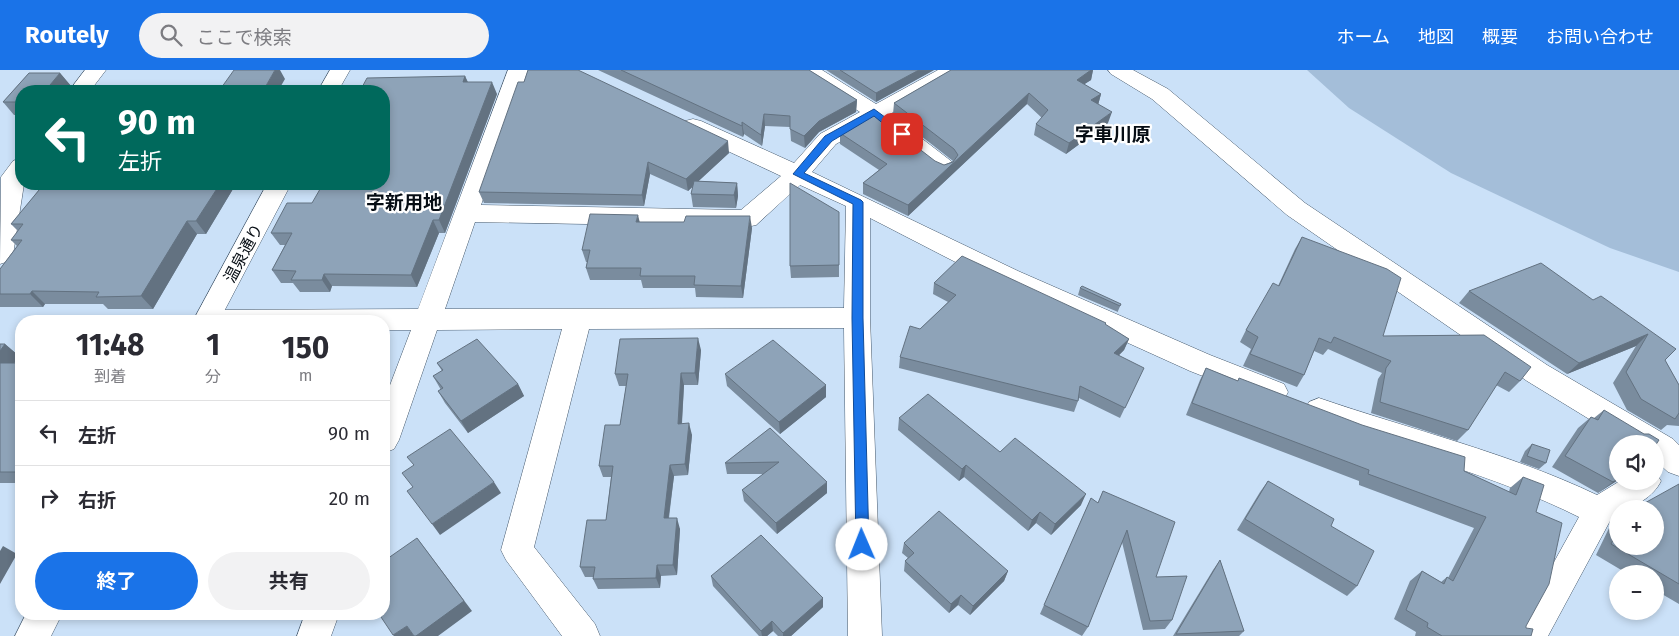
<!DOCTYPE html>
<html lang="ja">
<head>
<meta charset="utf-8">
<style>
	body { margin:0; font-family:"Fira Sans","Noto Sans JP",sans-serif; background:#f2f2f3; color:#2b2b33; height:100vh; display:flex; flex-direction:column; font-size:19px; white-space:nowrap }
	* { box-sizing:border-box; margin:0 }
	p { font-size:16px; color:#7c7c81 }
	.icon { flex:none; width:28px; height:28px; fill:none; stroke:currentColor; stroke-width:2; stroke-linecap:round; stroke-linejoin:round }
	.map { position:relative; flex:1; overflow:hidden }
	.sheet { position:absolute; left:15px; top:245px; width:375px; height:305px; display:flex; flex-direction:column; background:#fff; border-radius:20px; box-shadow:0 2px 8px #0003 }
	.sheet>* { flex:none }
	.banner { position:absolute; left:15px; top:15px; width:375px; height:105px; border-radius:20px; box-shadow:0 2px 8px #0003; background:#00695c; color:#fff; overflow:hidden }
	.tools { position:absolute; left:1609px; top:365px; display:grid; gap:10px }
	.tools a { display:grid; place-items:center; width:55px; height:55px; border-radius:50%; background:#fff; box-shadow:0 2px 8px #0003; font-size:25px }
	.pin { position:absolute; display:grid; place-items:center; width:42px; height:42px; color:#fff; margin:-21px; border-radius:10px; box-shadow:0 2px 8px #0006 }
	.me { position:absolute; width:55px; margin:-28px; rotate:359deg; stroke-linejoin:round; filter:drop-shadow(0 0 4px #0008) }
	.turn { display:flex; align-items:center; gap:18px; height:105px; padding:0 20px; font-size:22px }
	.turn .icon { width:65px; height:65px; stroke-width:2.5 }
	.turn b { display:block; font-size:35px; line-height:42px }
	.eta { display:flex; justify-content:space-evenly; align-items:center; height:85px; text-align:center }
	.eta b { font-size:30px; font-weight:700; line-height:35px }
	.button { display:flex; gap:10px; margin-top:auto; padding:10px 20px }
	.button a { flex:1; height:58px; border-radius:30px; background:#1a73e8; color:#fff; font-size:20px; font-weight:700; line-height:58px; text-align:center }
	.button a+a { background:#f2f2f3; color:#2b2b33 }
	ul { padding:0; list-style:none }
	li { display:flex; align-items:center; gap:15px; height:65px; padding:0 20px; border-top:1px solid #e1e1e2 }
	li div { flex:1 }
	li b { display:block; font-size:19px }
	li em { font-style:normal }
	header { display:flex; align-items:center; gap:30px; box-sizing:border-box; height:70px; padding:0 25px; background:#1a73e8; color:#fff }
	header strong { font-size:24px }
	nav { display:flex; gap:28px; margin-inline-start:auto; font-size:18px }
	.search { width:350px; height:45px; background:#f2f2f3; display:flex; align-items:center; gap:12px; box-sizing:border-box; padding:0 18px; border-radius:28px; color:#7c7c81; font-size:19px }
	.map>svg:first-child { display:block }
	.green { fill:#a4bed9 }
	.lines { fill:none; stroke-linecap:round; stroke-linejoin:round }
	.minor-casing { stroke:#46596c; stroke-width:1 }
	.tertiary-casing { stroke:#46596c; stroke-width:1 }
	.minor { fill:#fff; fill-rule:evenodd }
	.tertiary { fill:#fff; fill-rule:evenodd }
	.wall { fill:#7a8c9e }
	.shaded-wall { fill:#637281 }
	.building { fill:#8ea3b8; stroke:#637281 }
	.route { fill:#1a73e8; stroke:#114b97 }
	.labels { text-anchor:middle; stroke-width:4.5; stroke-linejoin:round; paint-order:stroke }
	.street-label { font-size:16px; fill:#060d14; stroke:#fff }
	.quarter-label { font-size:19px; font-weight:bold; fill:#060d14; stroke:#fff }
</style>
</head>
<body>
<header>
<strong>Routely</strong>
<div class="search"><svg class="icon" aria-label="search" viewBox="0 0 24 24"><circle cx="10" cy="10" r="6"/><path d="M15 15l6 6"/></svg>ここで検索</div>
<nav><a>ホーム</a><a>地図</a><a>概要</a><a>お問い合わせ</a></nav>
</header>
<div class="map">
<svg width="1679" height="566" viewBox="0 0 1679 566">
	<rect width="100%" height="100%" fill="#cbe1f8"/>
	<path class="green" d="M1307 0H1679V202L1610 178 1451 103 1349 38Z"/>
	<g class="lines">
		<defs>
			<path id="minor" d="M85 0H106L90 21H69Z
				M508 0H528L481 135 741 140 781 106 685 61 682 56 685 51 693 49 701 51 794 93 820 64 860 42 801 4 798 0H822L876 34 938 0H963L960 4 890 44 951 91 955 96 951 101 943 104 935 101 874 53 836 74 812 102 1018 201 1210 285 1284 314 1288 322 1284 330 1274 334 1190 301 1000 215 870 148V248L882 566H848L844 258 589 259 534 477 595 554 600 566H562L506 490 501 480 562 259 437 260 399 370 394 379 384 383V331L411 260H384V251L194 250 198 243 207 240 418 239ZM800 115 846 136 844 238 445 239 475 152 747 157 756 155Z
				M1108 0H1133L1168 19 1305 133 1547 295 1673 369 1679 375V406L1668 402 1655 390V374H1630L1527 311 1287 145 1152 29 1111 4Z
				M21 88V114H24L13 185 9 191 0 194 1 107 13 91Z
				M1319 328C1412 360 1509 383 1597 425L1620 411H1655V401L1661 411C1654 426 1634 439 1618 439V446L1610 451 1548 566H1513L1579 447C1493 404 1399 382 1309 348L1305 340 1309 332Z
				M305 544H339L331 566H297Z"/>
			<path id="tertiary" d="M330 0H350L338 21H318Z
				M267 114H291L219 251H193Z
				M26 544H62L51 566H15Z"/>
		</defs>
		<use href="#minor" class="minor-casing"/>
		<use href="#tertiary" class="tertiary-casing"/>
		<use href="#minor" class="minor"/>
		<use href="#tertiary" class="tertiary"/>
	</g>
	<path class="wall" d="M598 0H809L857 30 856 42 819 62 805 78 791 71 790 57 765 56 762 76 744 64 743 67Z
		M826 0H934L876 32Z
		M951 0H1093L1091 10 1084 14 1101 24 1098 35 1108 53 1066 84 1034 65 1036 54 1042 48 1027 34 908 146 863 124V113L879 100 840 74V63L944 95 953 91 893 44 894 33Z
		M29 3H60L71 16 66 21H21V45H14L3 32Z
		M465 6 468 12 497 24 445 163H439L417 217 332 216 330 222H300L293 213H281L272 200 285 175H280L271 163 312 133Z
		M524 12 729 83 698 111 737 113 738 126 736 138 693 137 691 124 693 116 688 121 650 104 644 136 484 133 479 122Z
		M44 114H236L206 164H197L153 239H108L103 234H45L43 237H0V199L17 176 11 170 18 161 11 154Z
		M839 142V207L791 208 790 196Z
		M640 152 752 158 743 228 696 227 695 218H643L641 210H590L586 198 587 192H586L582 180Z
		M1302 167 1383 266 1484 265 1520 311 1509 322 1496 315 1468 360 1457 371 1371 343 1378 309 1382 303 1328 279 1323 285 1314 281 1304 305 1297 317 1243 296 1251 279 1240 272 1246 260 1278 216 1295 179Z
		M934 213 1106 255 1129 269 1124 280 1119 285 1139 308 1120 348 1079 328 1078 331 1074 342 899 298 900 287 920 259 948 232 933 224Z
		M1080 218 1121 234 1118 241V242L1078 225Z
		M1469 221 1593 230 1676 279 1665 290 1679 315V356L1667 355 1661 360 1627 340 1613 313 1636 276 1567 304 1459 233Z
		M0 274H5L19 286 14 293H21V413H0Z
		M701 280 698 315H684L682 354 692 365 688 405 674 406 669 448 680 459 677 505 661 506 660 518 598 519 593 509V507H585L580 497 606 450 611 407H603L599 396 620 355 626 316H619L615 304Z
		M437 293 518 314 524 326 468 363 445 333 438 321 441 320 433 306 442 301Z
		M1206 298 1464 401 1509 422 1510 418 1523 407 1536 442 1526 556V558L1531 566H1415L1416 562 1394 549 1410 511 1422 501 1441 512 1447 507 1448 508 1474 458 1359 415V411L1186 345 1200 310Z
		M725 304 826 315V327L780 364 727 316Z
		M1604 340 1618 374V410L1598 423 1552 397 1578 358 1591 347 1594 348Z
		M899 348 1000 382 1081 435 1051 465 1036 453 1028 461 964 407 959 411 898 360Z
		M770 358 827 423 777 464 744 431 742 420 764 404H727L725 393Z
		M1532 374 1546 393 1539 399 1520 392 1525 381Z
		M1268 411 1331 456 1357 516 1347 526 1237 460 1260 422Z
		M1679 414V534L1655 520V504H1628L1596 485 1611 454 1618 450V476Z
		M1103 421 1156 507 1172 550 1165 559 1143 560 1122 472 1088 557 1082 566 1040 544 1091 428 1098 433Z
		M904 473 1008 501 1004 511 970 545 958 535 949 543 904 501 905 491 908 488 902 483Z
		M1220 490 1244 561 1239 566H1173L1213 500Z
		M711 506 823 537 791 566H778L773 561 767 566H759L713 516Z"/>
	<path class="shaded-wall" d="M275 0H280L285 9 278 21H263Z
		M919 0H934L876 32V23Z
		M1091 0H1093L1091 10 1074 21 1077 10Z
		M60 3 71 16 66 21H45Z
		M465 6 470 18 463 12Z
		M492 12 497 24 445 163 439 150Z
		M1029 23 1027 34 908 146V135Z
		M1101 24 1098 35 1091 30Z
		M857 30 856 42 819 62 805 78 804 66 819 51Z
		M1112 42 1108 53 1066 84 1069 73Z
		M764 44 765 56 762 76 761 65Z
		M742 52 744 64 743 67 742 56Z
		M728 71 729 83 688 121 686 109Z
		M648 92 650 104 644 136 642 125Z
		M737 113 738 126 736 138 734 125Z
		M220 114H236L206 164 196 151Z
		M638 145 641 157 636 152Z
		M750 146 752 158 743 228 741 216Z
		M433 150 439 163 417 217 411 205Z
		M187 151 197 164 153 239 141 226Z
		M324 204 332 216 330 222 322 210Z
		M32 221 45 234 43 237 30 224Z
		M1648 264 1636 276 1567 304 1579 293Z
		M698 268 701 280 698 315 695 303Z
		M1129 269 1124 280 1110 294 1114 283Z
		M5 274 19 286 6 306 0 301V281Z
		M681 303 684 315 681 365 678 354Z
		M518 314 524 326 468 363 461 351Z
		M826 315V327L780 364 779 352Z
		M689 353 692 365 688 405 685 394Z
		M670 395 674 406 667 459 664 448Z
		M966 395 964 407 959 411 962 399Z
		M1618 409V410L1598 423 1613 412Z
		M494 412 501 423 440 465 432 454Z
		M827 412V423L777 464 776 453Z
		M1086 424 1081 435 1051 465 1055 454Z
		M1040 442 1036 453 1028 461 1032 450Z
		M677 448 680 459 677 505 673 495Z
		M417 468 472 541 438 566H416Z
		M3 476 17 484 0 514V481Z
		M657 495 661 506 660 518 656 508Z
		M1008 501 1004 511 970 545 973 536Z
		M961 525 958 535 949 543 951 534Z
		M823 528V537L791 566H783V563Z
		M772 551 773 561 767 566H762L761 561Z
		M407 556 414 566H394L393 565Z"/>
	<path class="building" d="M234 0H275L263 21H219Z
		M528 0H578L728 71 686 109 648 92 642 125 479 122 518 12H524Z
		M621 0H809L857 30 819 51 804 66 790 59V46L764 44 761 65 742 52V56Z
		M840 0H919L876 23Z
		M951 0H1091L1077 10 1101 24 1091 30 1112 42 1069 73 1036 54 1048 40 1029 23 908 135 863 113 887 94 840 63 874 44 935 91 944 95 953 92 958 85 954 79 894 33Z
		M29 3H60L45 21H21V32H3Z
		M465 6 463 12H492L439 150H433L411 205 324 204 322 210H291L296 201 272 200 292 163H271L287 133H312L323 114H384V21H360L367 8Z
		M694 111 737 113 734 125 691 124Z
		M790 113 839 142V195L790 196Z
		M44 114H220L196 151H187L141 226 96 227 99 222 32 221 30 224H0V199L22 170H11L23 154H11Z
		M590 144 638 145 636 152H684L686 146H750L741 216 694 215 695 206H640L641 198H586L590 180H582Z
		M1302 167 1387 199 1401 208 1383 266 1484 265 1531 297 1520 311 1505 302 1468 360 1380 332 1386 298 1391 291 1334 267 1331 273 1319 268 1304 305 1250 284 1258 267 1246 260 1273 213 1279 216Z
		M962 186 1106 253 1105 254 1129 269 1114 283 1144 298 1125 338 1080 316 1078 331 900 287 910 256 920 259 956 225 934 213Z
		M1541 193 1593 230 1601 226 1676 279 1665 290 1679 315V343L1675 349 1641 329 1626 302 1648 264 1579 293 1469 221Z
		M1082 216 1121 234 1120 236 1080 218Z
		M698 268 695 303H681L678 354 689 353 685 394 670 395 664 448H677L673 495H657L656 508 593 509 595 497H580L587 450H606L613 396H599L605 355H620L628 304H615L620 269Z
		M477 269 518 314 461 351 438 321 443 318 433 306 443 300 437 293Z
		M773 270 826 315 779 352 725 304Z
		M0 274H5L0 281Z
		M0 293H21V402H0Z
		M1206 298 1238 311 1239 308 1362 355 1465 387 1464 401 1516 425 1523 407 1544 415 1536 442 1562 453 1549 514 1526 556V558L1533 559 1531 566H1442L1427 557 1428 553 1406 540 1422 501 1444 514 1447 507 1453 511 1486 447 1368 404 1369 400 1192 333Z
		M928 324 1000 382 1015 368 1086 424 1055 454 1040 442 1032 450 966 395 962 399 899 348Z
		M1604 340 1644 364H1649L1659 370 1655 376V374H1618V409L1613 412 1565 386 1591 347 1598 350Z
		M770 358 827 412 776 453 742 420 779 392 725 393Z
		M450 359 494 412 432 454 407 421 413 417 402 403 414 395 407 387Z
		M1532 374 1550 380 1546 393 1527 386Z
		M1268 411 1334 449 1331 456 1374 481 1357 516 1245 449Z
		M1679 414V514L1611 474 1618 461V476H1655V439H1634Z
		M1103 421 1175 452 1156 507 1187 506 1172 550 1150 551 1127 460 1088 557 1044 535 1091 428 1098 433Z
		M939 441 1008 501 973 536 961 525 951 534 905 491 914 483 904 473Z
		M761 465 823 528 783 563 772 551 761 561 711 506Z
		M417 468 464 531 416 566H414L407 556 393 565 379 544H384V491Z
		M1220 490 1244 561 1176 564Z"/>
	<path class="route" d="M874 39 905 62V66H898L874 46 832 71 804 103 861 130 863 132V248L869 475 867 479 862 481 858 479 856 475 852 248 853 134 793 104 825 66Z"/>
	<g class="labels">
		<g class="street-label">
			<text transform="translate(243 183) rotate(-62)" y="6">温泉通り</text>
		</g>
		<g class="quarter-label">
			<text x="1113" y="71">字車川原</text>
			<text x="404" y="139">字新用地</text>
		</g>
	</g>
</svg>
<div class="tools">
<a><svg class="icon" aria-label="sound" viewBox="0 0 24 24"><path d="M4 9h4l5-4v14l-5-4H4zM17 9q2 3 0 6"/></svg></a>
<a>+</a>
<a>−</a>
</div>
<div class="pin" style="left:902px;top:64px;background:#d93025"><svg class="icon" aria-label="arrive" viewBox="0 0 24 24"><path d="M6 21V4h12l-3 4 3 4H6"/></svg></div>
<svg class="me" style="left:862px;top:475px" viewBox="-20 -20 40 40"><circle r="19" fill="#fff"/><path d="M0-13L10 11 0 6-10 11z" fill="#1a73e8"/></svg>
<div class="banner">
<div class="turn"><svg class="icon" aria-label="left" viewBox="0 0 24 24"><path d="M17 20v-9H6M10 6l-5 5 5 5"/></svg><div><b>90 m</b>左折</div></div>
</div>
<section class="sheet">
<div class="eta">
<div><b>11:48</b><p>到着</p></div>
<div><b>1</b><p>分</p></div>
<div><b>150</b><p>m</p></div>
</div>
<ul>
<li><svg class="icon" aria-label="left" viewBox="0 0 24 24"><path d="M17 20v-9H6M10 6l-5 5 5 5"/></svg><div><b>左折</b></div><em>90 m</em></li>
<li><svg class="icon" aria-label="right" viewBox="0 0 24 24"><path d="M7 20v-9h11M14 6l5 5-5 5"/></svg><div><b>右折</b></div><em>20 m</em></li>
</ul>
<div class="button"><a>終了</a><a>共有</a></div>
</section>
</div>
</body>
</html>
